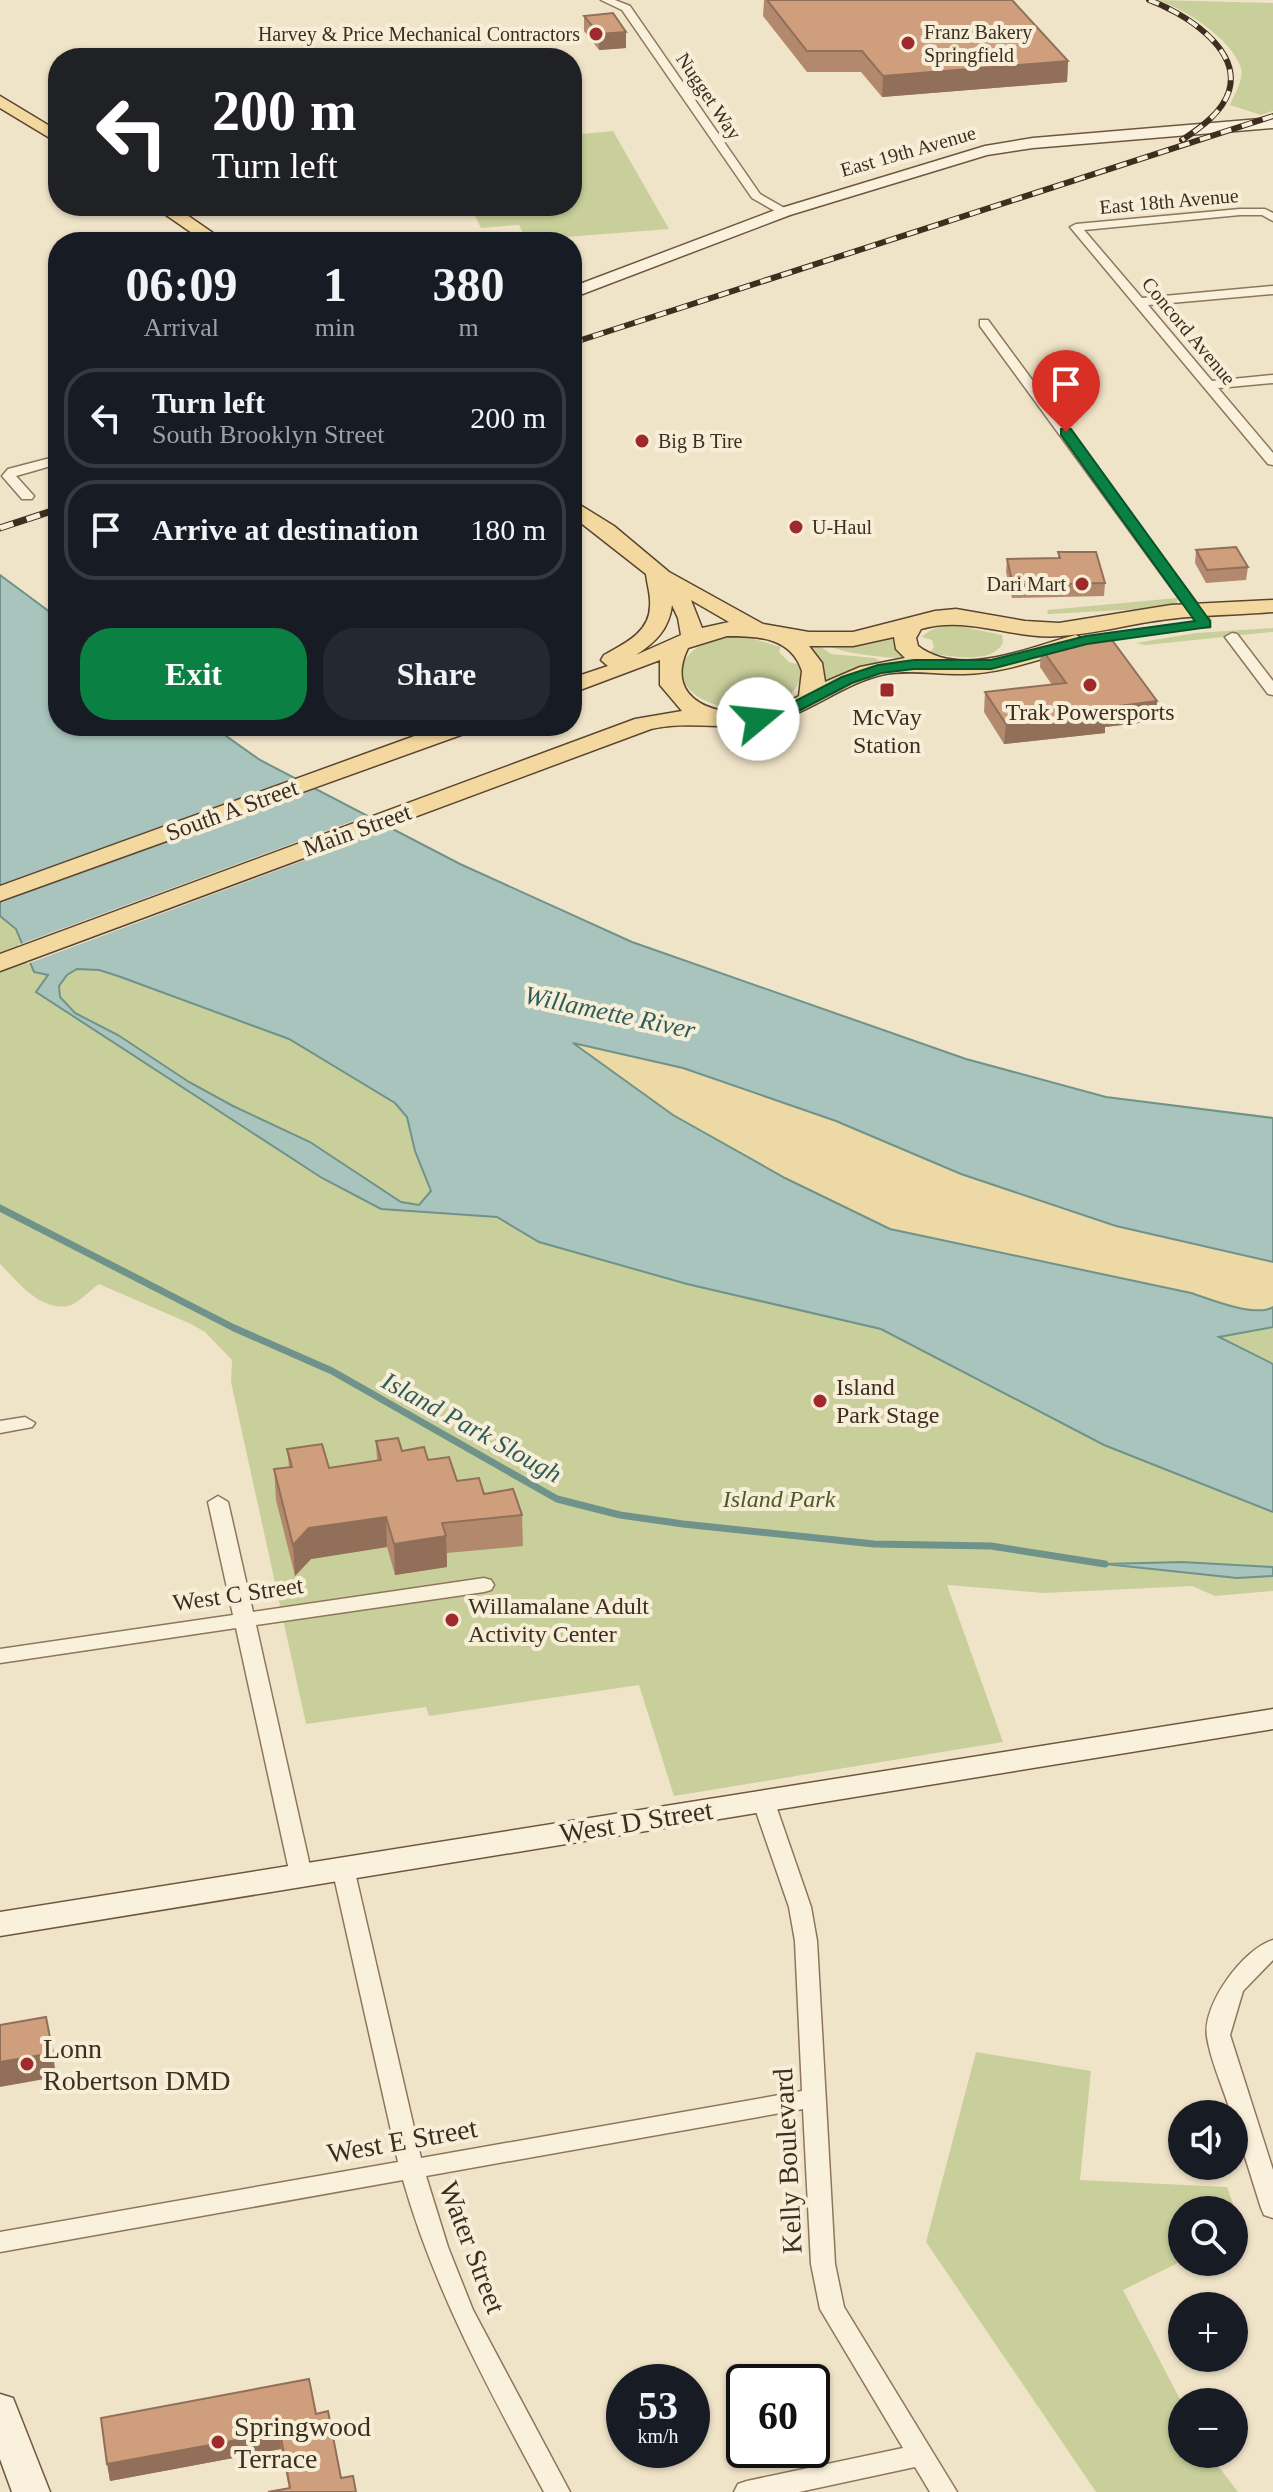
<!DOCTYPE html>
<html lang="en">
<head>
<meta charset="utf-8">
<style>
	body { margin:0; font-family:"Times New Roman",serif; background:#242831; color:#f1f3f6; height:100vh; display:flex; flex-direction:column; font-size:30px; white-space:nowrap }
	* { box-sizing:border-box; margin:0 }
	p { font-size:26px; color:#9ea1a6 }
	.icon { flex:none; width:44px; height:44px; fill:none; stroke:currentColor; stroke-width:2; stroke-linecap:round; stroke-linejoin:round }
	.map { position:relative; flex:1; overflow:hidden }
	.drawer { position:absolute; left:48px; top:232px; width:534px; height:504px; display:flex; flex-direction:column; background:#171b24; border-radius:32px; box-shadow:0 2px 6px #0004 }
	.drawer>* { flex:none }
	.hud { position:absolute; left:48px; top:48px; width:534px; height:168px; border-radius:32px; box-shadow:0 2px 6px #0004; background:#202124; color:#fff; overflow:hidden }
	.fabs { position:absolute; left:1168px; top:2100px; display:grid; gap:16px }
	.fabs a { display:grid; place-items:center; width:80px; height:80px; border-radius:50%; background:#171b24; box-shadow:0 2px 6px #0004; font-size:40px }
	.speed { position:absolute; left:606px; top:2364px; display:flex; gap:16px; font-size:40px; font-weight:700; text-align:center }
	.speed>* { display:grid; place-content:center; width:104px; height:104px; border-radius:50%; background:#171b24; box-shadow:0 2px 6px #0004; line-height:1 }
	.speed small { font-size:20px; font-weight:400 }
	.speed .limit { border:4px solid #111; border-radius:12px; background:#fff; color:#111 }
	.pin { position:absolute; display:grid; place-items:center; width:68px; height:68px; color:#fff; margin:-82px -34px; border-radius:50% 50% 50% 0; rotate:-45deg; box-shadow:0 0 8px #0007 }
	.pin .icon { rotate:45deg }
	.me { position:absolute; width:88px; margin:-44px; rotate:73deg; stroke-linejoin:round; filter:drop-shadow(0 0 6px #0008) }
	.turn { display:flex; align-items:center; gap:28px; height:168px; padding:0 32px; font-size:36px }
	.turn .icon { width:104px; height:104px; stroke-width:2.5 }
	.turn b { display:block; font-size:56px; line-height:68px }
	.eta { display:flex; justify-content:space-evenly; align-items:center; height:136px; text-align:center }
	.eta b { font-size:48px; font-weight:700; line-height:56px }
	.cta { display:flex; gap:16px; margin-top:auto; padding:16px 32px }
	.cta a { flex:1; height:92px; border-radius:32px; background:#0b8043; color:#fff; font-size:32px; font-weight:700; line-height:92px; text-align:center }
	.cta a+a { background:#242831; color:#f1f3f6 }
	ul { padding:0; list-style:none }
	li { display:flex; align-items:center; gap:24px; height:100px; margin:0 16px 12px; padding:0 16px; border:4px solid #363941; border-radius:32px }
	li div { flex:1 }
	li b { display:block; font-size:30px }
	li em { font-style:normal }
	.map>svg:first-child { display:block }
	.green { fill:#c9cf9b }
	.sand { fill:#ecd9a5 }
	.water { fill:#a9c4bc; stroke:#6f938a; stroke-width:2; fill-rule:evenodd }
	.pier { fill:#f0e4c8 }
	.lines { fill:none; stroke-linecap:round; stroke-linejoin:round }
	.stream { stroke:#6f938a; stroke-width:7 }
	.street-casing { stroke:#8d765c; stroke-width:3 }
	.secondary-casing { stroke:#6f573f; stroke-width:3 }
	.primary-casing { stroke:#5b4430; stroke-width:3 }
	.street { fill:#faf1dc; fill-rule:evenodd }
	.secondary { fill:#faf1dc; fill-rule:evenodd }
	.primary { fill:#f3d9a0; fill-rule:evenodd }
	.rail-far1-casing { stroke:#3d2e20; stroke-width:6 }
	.rail-casing { stroke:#3d2e20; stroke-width:7 }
	.rail-far1 { stroke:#f7eed8; stroke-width:4; stroke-dasharray:11; stroke-linecap:butt }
	.rail { stroke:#f7eed8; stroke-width:5; stroke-dasharray:14; stroke-linecap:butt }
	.wall { fill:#b2896c }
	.shaded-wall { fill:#916f58 }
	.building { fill:#cf9f7d; stroke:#916f58; stroke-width:2 }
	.route { fill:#0b8043; stroke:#07532c; stroke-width:2 }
	.poi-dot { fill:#9e2a2b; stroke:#f7eed8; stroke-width:3 }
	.labels { text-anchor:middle; stroke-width:8; stroke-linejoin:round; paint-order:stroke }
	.far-poi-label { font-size:20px; fill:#3d2e20; stroke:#f7eed8; text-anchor:start }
	.far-street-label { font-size:20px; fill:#3d2e20; stroke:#f7eed8 }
	.poi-label { font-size:24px; fill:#3d2e20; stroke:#f7eed8 }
	.street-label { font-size:24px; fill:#3d2e20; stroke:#f7eed8 }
	.park-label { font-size:24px; font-style:italic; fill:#4d5a26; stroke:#f7eed8 }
	.water-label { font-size:26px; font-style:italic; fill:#2f5d5a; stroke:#f7eed8 }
	.near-street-label { font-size:28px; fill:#3d2e20; stroke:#f7eed8 }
	.near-poi-label { font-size:28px; fill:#3d2e20; stroke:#f7eed8; text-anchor:start }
</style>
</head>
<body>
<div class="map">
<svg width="1273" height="2492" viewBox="0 0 1273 2492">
	<rect width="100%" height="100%" fill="#f0e4c8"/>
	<path class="green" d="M1157 0 1273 3V111L1261 115 1230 105C1234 94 1244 80 1241 68 1232 39 1184 8 1157 0Z
		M613 131 669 229 527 240 519 225 481 228 470 206H572V135Z
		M1177 598V604L1162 608 1048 614 1047 610Z
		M954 625 1002 635 1003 643C990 666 951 655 929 654L934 647 932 640 922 637C930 628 942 626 954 625Z
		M1273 628V632L1146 645 1136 643 1196 633Z
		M747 637 781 647 779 652 789 662 799 665C814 720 683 724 681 669 690 641 721 636 747 637Z
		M895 638 906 658C894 659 838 653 831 646Z
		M811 645 820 646 831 654 875 658 880 661 829 680 824 679 822 667 806 647Z
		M0 916 16 929 118 976 289 1039 395 1103 407 1117 687 1284 881 1329 1104 1445 1273 1512V1591L1215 1596 1192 1586 1044 1593 947 1585 1003 1742 674 1796 639 1685 429 1716 426 1707 306 1724 231 1382 232 1360 205 1332 191 1324 99 1284C90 1290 78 1304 68 1306 40 1311 17 1281 0 1264Z
		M1273 1327V1364L1218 1337Z
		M976 2052 1091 2071 1080 2180 1227 2187 1243 2232 1234 2237V2210H1182V2261L1123 2290 1182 2403V2454H1209L1238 2492H1096L926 2242Z"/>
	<path class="sand" d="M571 1042 683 1068 836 1121 961 1174 1116 1226 1273 1262V1307C1255 1318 1210 1299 1191 1293L890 1229 785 1178 673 1115Z"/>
	<path class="water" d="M0 575 58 618V726H212L260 760 460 864 632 942 966 1059 1106 1097 1273 1118V1262L1116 1226 961 1174 836 1121 683 1068 573 1043 673 1115 785 1178 890 1229 1191 1293C1210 1299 1255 1318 1273 1307V1327L1219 1337 1273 1364V1512L1104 1445 881 1329 687 1284 539 1242 497 1217 381 1209 322 1178 36 992 48 975 34 972 16 929 0 916ZM77 969 99 970 118 976 289 1039 395 1103 407 1117 415 1151 431 1191 419 1205 401 1202 310 1142 233 1106 189 1082 118 1035 75 1013 60 997 59 986 67 975Z
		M1182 1562 1273 1567V1576L1237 1578 1105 1564Z"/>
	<path class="pier" d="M372 814 396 826 27 964 18 945Z"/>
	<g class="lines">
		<path class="stream" d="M0 1208 234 1328 332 1371 557 1499 620 1515 683 1524 874 1544 991 1546 1105 1564"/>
		<defs>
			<path id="street" d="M601 0H615L630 6 760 194 788 210V214H780L752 198 622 10Z
				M1240 209H1265L1273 213V221L1262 215H1240L1084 230 1142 298 1273 286V294L1148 305 1212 381 1273 375V383L1218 388 1273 453V465L1268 464 1070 227 1076 224Z
				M980 320H988L1210 621V627H1200L980 326Z
				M58 456V464L16 476 34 496 32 499H22L2 476 8 469Z
				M1232 633 1237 634 1273 681V695L1268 694 1225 637Z
				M25 1417 35 1423 32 1427 0 1433V1421Z
				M218 1496 228 1502 253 1612 484 1578 491 1580 494 1585 491 1590 484 1592 256 1625 312 1875 309 1881 301 1883 293 1881 290 1875 236 1628 0 1663V1649L233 1615 208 1502Z
				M763 1792 771 1795 774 1800 811 1907 817 1941 835 2264 844 2307 957 2492H930L915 2467 799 2492H734L738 2484 747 2481 903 2448 820 2309 811 2264 803 2109 426 2176 448 2247 473 2310 570 2492H544C489 2390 435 2292 403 2180L0 2252V2232L398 2162 332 1868 335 1862 343 1860 351 1862 354 1868 421 2158 802 2091 795 1941 789 1907 752 1800 755 1795Z
				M1273 1940V1960L1243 1991 1230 2035 1273 2170V2218L1264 2215 1261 2208 1234 2122V2114H1231C1224 2089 1211 2063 1207 2037 1202 2005 1243 1949 1273 1940Z"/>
			<path id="secondary" d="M1273 118V128L1033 148 987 155 790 215 572 298V287L778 209 985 146 1033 138Z
				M1273 1709V1729L0 1936V1912Z
				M0 2394 13 2398 50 2492H12L0 2459Z"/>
			<path id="primary" d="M0 96 58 131V143L0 108Z
				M153 206H174L226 242H205Z
				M572 500 614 526 669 572 763 624 809 632H853L935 611 956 609 1025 621 1059 623 1171 605 1273 600V612C1239 615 1203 615 1169 619 1133 623 1097 634 1060 636 1013 640 968 615 921 629L916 638 918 646C962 679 1028 647 1076 635L1087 642 1084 647C1045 657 1005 673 964 674 937 675 912 669 885 674 842 683 809 715 766 723 728 731 689 720 651 729L0 971V954L635 719 682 711 660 685V660L572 693V678L608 666 601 660 604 655C624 644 650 632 650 606 651 595 647 584 646 574L572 516ZM691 600 729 622 702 628ZM672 605 678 618 681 635 636 655C656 642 669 629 672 605ZM727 636C758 636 791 637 802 671L799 696C788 702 776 708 763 710 720 719 662 702 688 648ZM894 637 896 649 905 658 860 667 825 682 822 663 809 646H853Z
				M442 726H475L472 731 0 901V886Z"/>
		</defs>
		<use href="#street" class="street-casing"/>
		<use href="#secondary" class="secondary-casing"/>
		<use href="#primary" class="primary-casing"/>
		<use href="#street" class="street"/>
		<use href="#secondary" class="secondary"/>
		<use href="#primary" class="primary"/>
		<defs>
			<path id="rail-far1" d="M1149 0C1182 12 1242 48 1229 91 1222 113 1200 128 1182 140
				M572 343 1273 116"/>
			<path id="rail" d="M0 528 58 509"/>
		</defs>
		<use href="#rail-far1" class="rail-far1-casing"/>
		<use href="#rail" class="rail-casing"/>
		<use href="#rail-far1" class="rail-far1"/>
		<use href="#rail" class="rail"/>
	</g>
	<path class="wall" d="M764 0H1012L1068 61 1067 82 882 97 861 72H807L763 16Z
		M584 16 626 48 599 50 584 31Z
		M1196 550 1248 567 1246 580 1206 583 1195 563Z
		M1058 552 1105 583 1104 596 1012 598 1006 572 1007 559H1058Z
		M1041 648 1157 701 1155 721 1105 727V733L1004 744 984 712 985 692 1052 685 1040 667Z
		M376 1441 428 1460 457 1481 522 1515 523 1546 447 1553V1567L395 1575 387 1547 311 1559 295 1576 276 1500 274 1469 289 1467 287 1449 329 1468 377 1461Z
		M316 2414 341 2478 289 2488 281 2449 110 2481 101 2418Z"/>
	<path class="shaded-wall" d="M626 32V48L599 50V34Z
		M1068 61 1067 82 882 97 883 76Z
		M1157 701 1155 721 1105 727V733L1004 744 1006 724 1103 708Z
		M386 1517 387 1547 311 1559 295 1576 293 1545 309 1528Z
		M446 1536 447 1567 395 1575 394 1544Z
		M53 2053 56 2077 0 2087V2062Z
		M280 2432 281 2449 110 2481 107 2464Z"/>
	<path class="building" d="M767 0H1012L1068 61 883 76 862 51H807Z
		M613 13 626 32 599 34 584 16Z
		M1236 547 1248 567 1207 570 1196 550Z
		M1058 552H1096L1105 583 1013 585 1007 559 1060 558Z
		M1112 640 1157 701 1103 708 1106 713 1006 724 985 692 1066 683 1041 648Z
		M398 1438 402 1451 424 1447 428 1460 449 1457 457 1481 479 1478 484 1494 513 1489 522 1515 442 1523 446 1536 394 1544 386 1517 309 1528 293 1545 274 1469 292 1467 287 1449 322 1444 329 1468 381 1460 376 1441Z
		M46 2017 53 2053 0 2062V2025Z
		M309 2379 316 2414 328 2411 341 2478 353 2476 356 2492H268L290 2488 280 2432 107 2464 101 2418Z"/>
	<path class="route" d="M1061 429H1071L1210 621V627L1087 644 991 669H914L881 673 852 683 793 714 753 722V716L782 708 842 677 878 665 914 660H991L1086 636 1195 621 1061 435Z"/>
	<g class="poi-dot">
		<circle cx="596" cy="34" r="8"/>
		<circle cx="908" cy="43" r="8"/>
		<circle cx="642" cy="441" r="8"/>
		<circle cx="796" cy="527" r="8"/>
		<circle cx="1082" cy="584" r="8"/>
		<circle cx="1090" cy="685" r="8"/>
		<rect x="879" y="682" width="16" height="16" rx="4"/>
		<circle cx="820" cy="1401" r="8"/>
		<circle cx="452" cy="1620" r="8"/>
		<circle cx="27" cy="2064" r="8"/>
		<circle cx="218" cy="2442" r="8"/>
	</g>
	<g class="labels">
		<g class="far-poi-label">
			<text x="924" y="39">Franz Bakery<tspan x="924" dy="23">Springfield</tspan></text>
			<text x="580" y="41" text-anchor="end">Harvey &amp; Price Mechanical Contractors</text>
			<text x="658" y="448">Big B Tire</text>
			<text x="812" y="534">U-Haul</text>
			<text x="1066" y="591" text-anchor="end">Dari Mart</text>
		</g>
		<g class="far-street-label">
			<text transform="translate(709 96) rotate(56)" y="7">Nugget Way</text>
			<text transform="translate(908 151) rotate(-16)" y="7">East 19th Avenue</text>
			<text transform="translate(1169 201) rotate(-5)" y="7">East 18th Avenue</text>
			<text transform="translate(1189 331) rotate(50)" y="7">Concord Avenue</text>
		</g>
		<g class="poi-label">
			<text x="1090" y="720">Trak Powersports</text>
			<text x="887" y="725">McVay<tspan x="887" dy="28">Station</tspan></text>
			<text x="836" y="1395" text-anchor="start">Island<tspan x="836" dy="28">Park Stage</tspan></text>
			<text x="468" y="1614" text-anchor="start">Willamalane Adult<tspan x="468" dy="28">Activity Center</tspan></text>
		</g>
		<g class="street-label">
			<text transform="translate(232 810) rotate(-20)" y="8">South A Street</text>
			<text transform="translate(357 830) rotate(-20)" y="8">Main Street</text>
			<text transform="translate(238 1594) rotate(-8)" y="8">West C Street</text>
		</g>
		<g class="park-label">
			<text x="779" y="1507">Island Park</text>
		</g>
		<g class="water-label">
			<text transform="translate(610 1012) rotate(12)" y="9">Willamette River</text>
			<text transform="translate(472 1427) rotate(29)" y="9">Island Park Slough</text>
		</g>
		<g class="near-street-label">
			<text transform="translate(636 1821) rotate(-9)" y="10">West D Street</text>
			<text transform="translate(402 2140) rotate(-10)" y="10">West E Street</text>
			<text transform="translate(787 2161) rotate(-93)" y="10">Kelly Boulevard</text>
			<text transform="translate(473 2247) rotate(69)" y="10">Water Street</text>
		</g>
		<g class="near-poi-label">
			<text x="43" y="2058">Lonn<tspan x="43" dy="32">Robertson DMD</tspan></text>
			<text x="234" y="2436">Springwood<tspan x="234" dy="32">Terrace</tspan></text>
		</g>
	</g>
</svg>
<div class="fabs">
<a><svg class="icon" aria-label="sound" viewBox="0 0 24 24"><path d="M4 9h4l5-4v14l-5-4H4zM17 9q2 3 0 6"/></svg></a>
<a><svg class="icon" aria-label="search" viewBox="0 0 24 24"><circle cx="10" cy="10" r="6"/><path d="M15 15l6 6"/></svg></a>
<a>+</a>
<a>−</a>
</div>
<div class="speed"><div>53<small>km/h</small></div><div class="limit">60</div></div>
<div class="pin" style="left:1066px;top:432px;background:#d93025"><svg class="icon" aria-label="arrive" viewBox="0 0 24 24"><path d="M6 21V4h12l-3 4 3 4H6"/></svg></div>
<svg class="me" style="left:758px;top:719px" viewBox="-20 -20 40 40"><circle r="19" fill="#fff"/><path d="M0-13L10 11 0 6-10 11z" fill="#0b8043"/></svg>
<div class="hud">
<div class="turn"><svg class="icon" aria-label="left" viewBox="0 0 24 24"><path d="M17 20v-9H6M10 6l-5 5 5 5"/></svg><div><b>200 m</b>Turn left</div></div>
</div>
<section class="drawer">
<div class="eta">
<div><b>06:09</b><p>Arrival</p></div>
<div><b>1</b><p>min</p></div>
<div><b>380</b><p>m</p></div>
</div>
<ul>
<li><svg class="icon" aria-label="left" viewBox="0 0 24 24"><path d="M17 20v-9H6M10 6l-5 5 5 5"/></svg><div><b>Turn left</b><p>South Brooklyn Street</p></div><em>200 m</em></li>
<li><svg class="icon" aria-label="arrive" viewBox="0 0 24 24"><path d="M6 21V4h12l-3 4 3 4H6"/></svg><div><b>Arrive at destination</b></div><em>180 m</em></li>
</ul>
<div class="cta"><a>Exit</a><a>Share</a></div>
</section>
</div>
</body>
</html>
